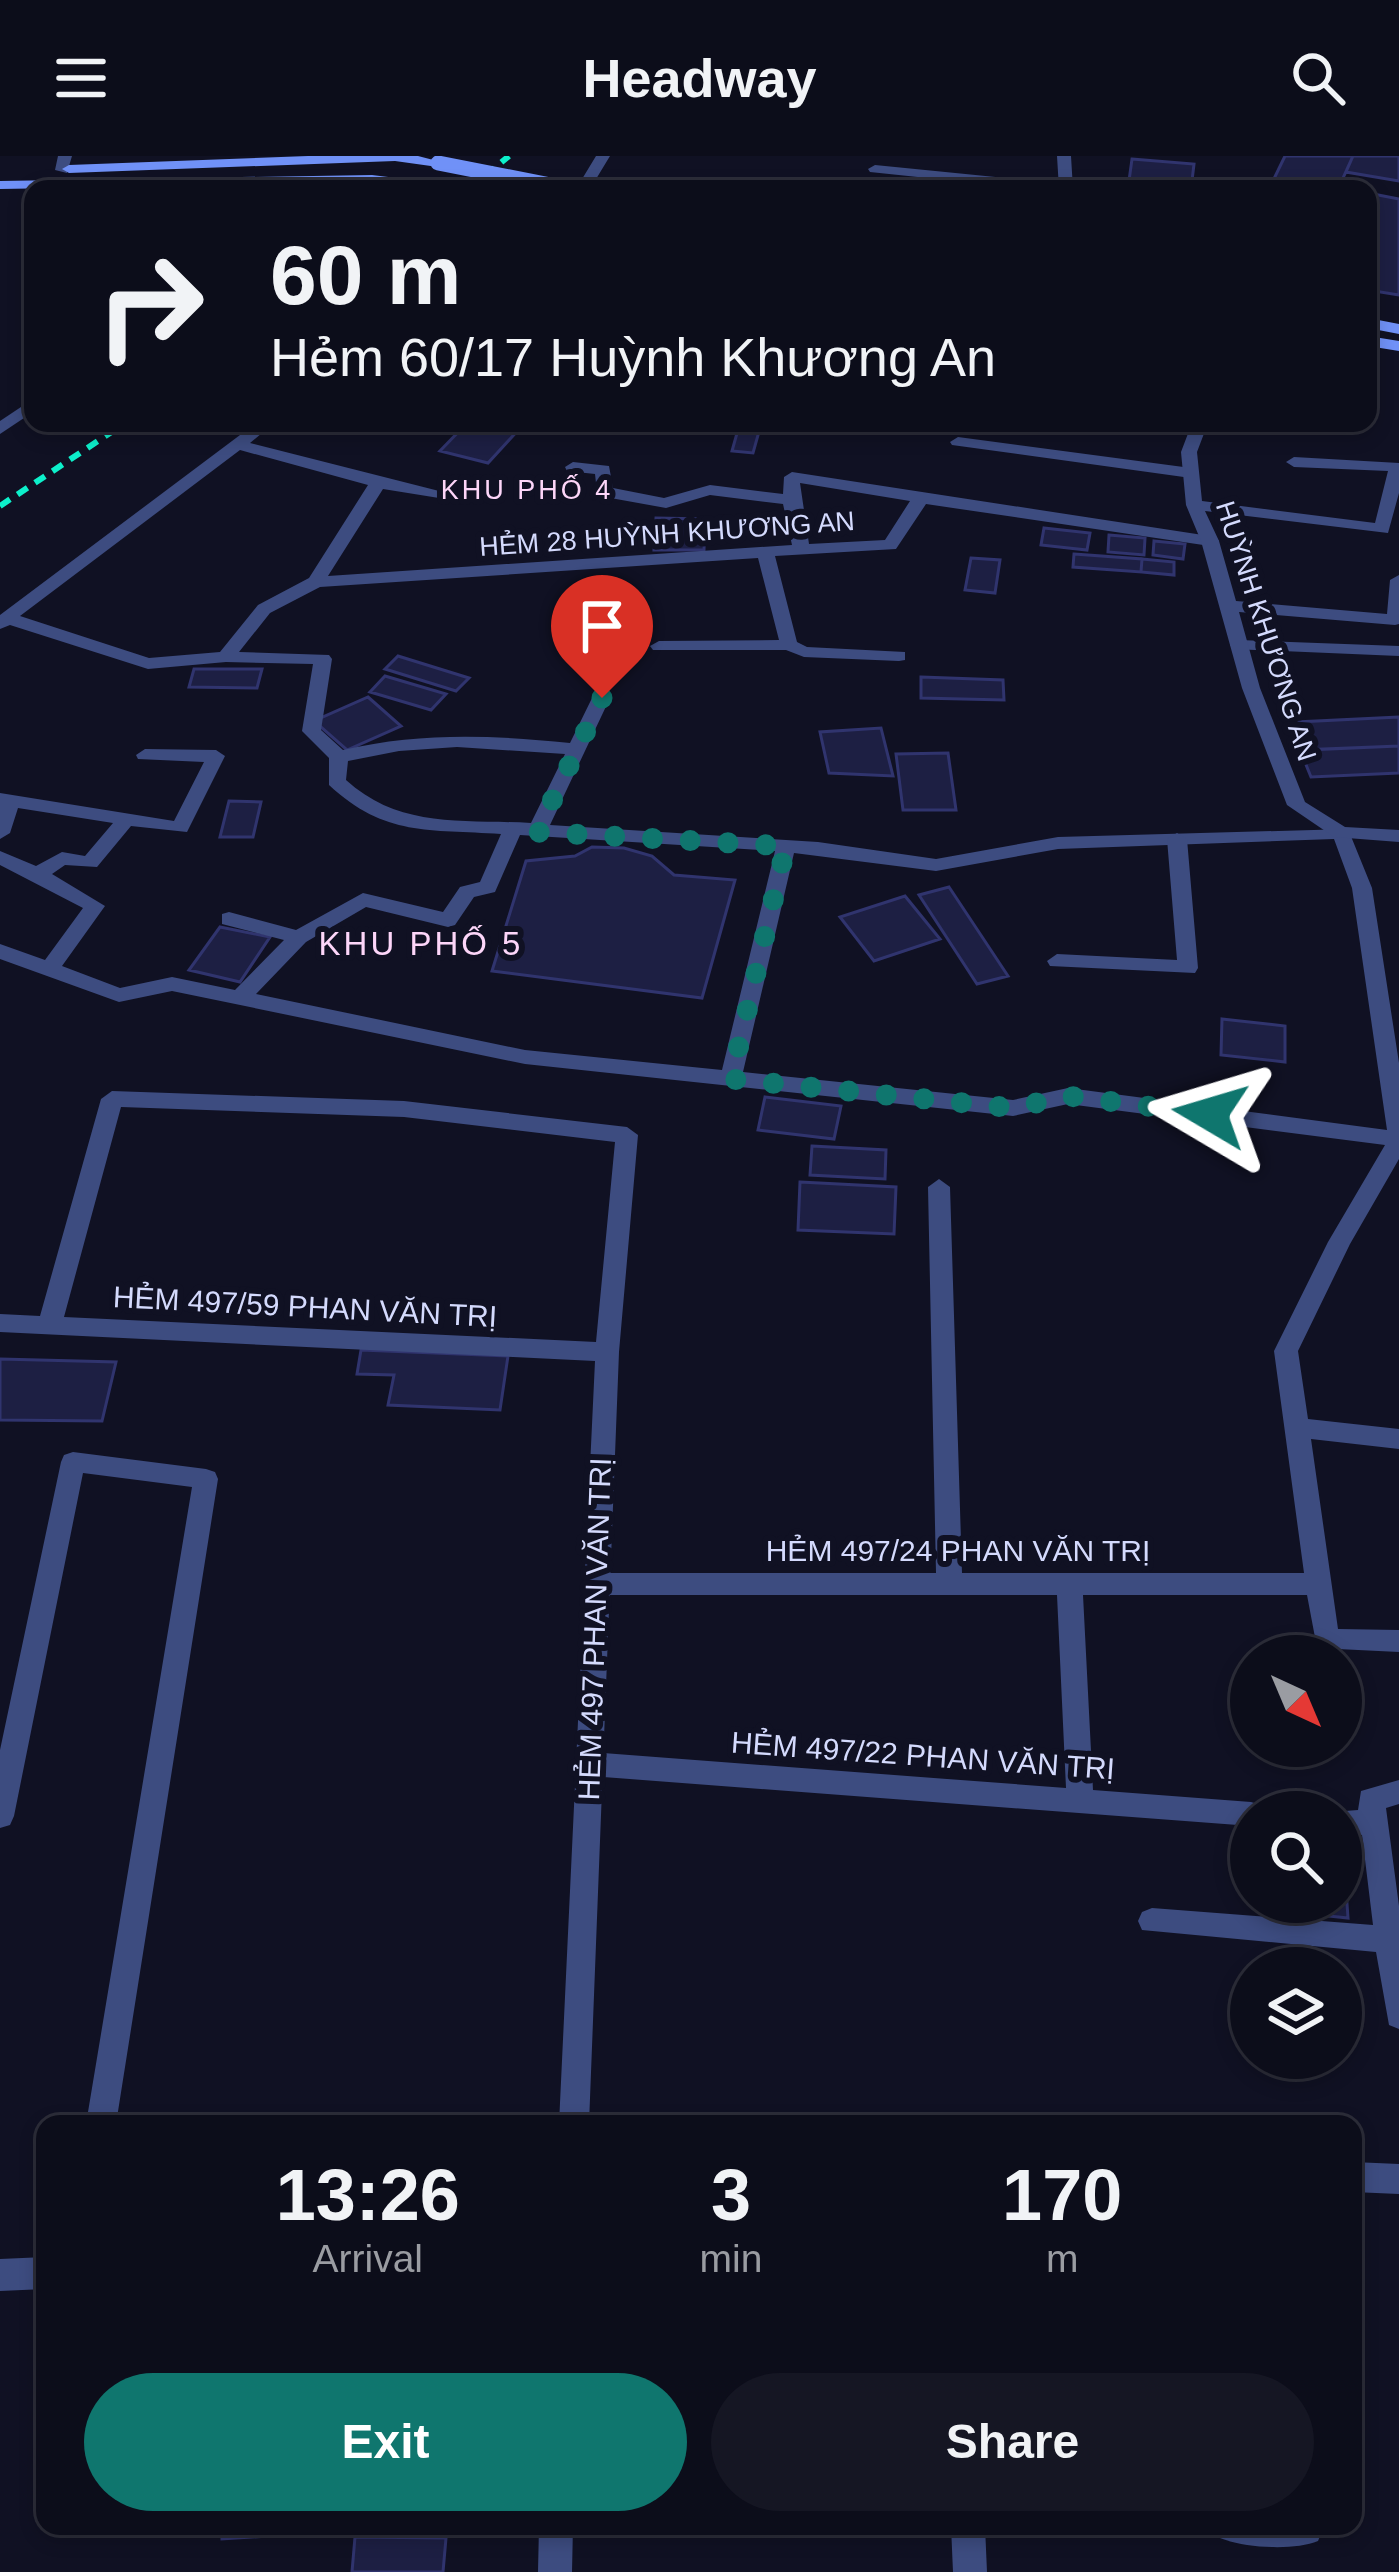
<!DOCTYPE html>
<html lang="en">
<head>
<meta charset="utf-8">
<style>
	body { margin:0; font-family:Arial,sans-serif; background:#151623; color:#f1f3f6; height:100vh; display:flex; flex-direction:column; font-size:45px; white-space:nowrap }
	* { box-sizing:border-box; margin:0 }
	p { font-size:39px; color:#9a9ca2 }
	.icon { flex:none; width:66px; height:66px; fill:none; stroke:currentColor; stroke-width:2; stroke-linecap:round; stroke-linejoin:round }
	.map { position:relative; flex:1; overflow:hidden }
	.sheet { position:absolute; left:36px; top:1959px; width:1326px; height:420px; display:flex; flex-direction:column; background:#0c0d1a; border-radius:24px; box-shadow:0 6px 18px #0003,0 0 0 3px #2c2d39 }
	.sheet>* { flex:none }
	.banner { position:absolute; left:24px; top:24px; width:1353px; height:252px; border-radius:24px; box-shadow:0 6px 18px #0003,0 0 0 3px #2c2d39; background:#0c0d1a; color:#f1f3f6; overflow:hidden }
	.needle { width:78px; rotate:136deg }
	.buttons { position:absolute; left:1230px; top:1479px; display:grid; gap:24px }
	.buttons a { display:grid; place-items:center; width:132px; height:132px; border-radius:50%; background:#0c0d1a; box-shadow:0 6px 18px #0003,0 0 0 3px #2c2d39; font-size:60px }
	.pin { position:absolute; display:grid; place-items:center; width:102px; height:102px; color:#fff; margin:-123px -51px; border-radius:50% 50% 50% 0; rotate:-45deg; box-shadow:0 0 12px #0007 }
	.pin .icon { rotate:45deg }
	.me { position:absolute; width:132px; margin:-66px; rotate:277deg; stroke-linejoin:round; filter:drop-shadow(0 0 9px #0008) }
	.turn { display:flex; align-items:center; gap:42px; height:252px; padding:0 48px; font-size:54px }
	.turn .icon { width:156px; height:156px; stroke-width:2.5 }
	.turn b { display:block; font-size:84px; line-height:102px }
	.eta { display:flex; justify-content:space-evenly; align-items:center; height:204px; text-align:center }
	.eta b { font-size:72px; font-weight:700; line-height:84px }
	.button { display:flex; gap:24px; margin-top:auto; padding:24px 48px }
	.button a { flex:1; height:138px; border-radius:72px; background:#0f766e; color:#fff; font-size:48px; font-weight:700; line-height:138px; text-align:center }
	.button a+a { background:#151623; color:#f1f3f6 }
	header { display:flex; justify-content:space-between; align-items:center; height:156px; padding:0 48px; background:#0c0d1a; font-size:54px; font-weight:700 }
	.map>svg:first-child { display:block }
	.building { fill:#1d1f43; stroke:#30346e; stroke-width:3 }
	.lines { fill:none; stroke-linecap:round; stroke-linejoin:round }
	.lane { fill:#3d4c80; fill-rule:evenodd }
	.street { fill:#3d4c80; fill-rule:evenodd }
	.secondary { fill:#7091f7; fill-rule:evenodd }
	.rail { stroke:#0df0cb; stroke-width:6; stroke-dasharray:12 9; stroke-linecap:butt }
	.secondary-bridge { stroke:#7091f7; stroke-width:15 }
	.route { stroke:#0f766e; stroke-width:21; stroke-dasharray:0 37.8 }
	.labels { text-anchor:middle; stroke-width:12; stroke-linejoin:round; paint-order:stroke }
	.far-neighbourhood-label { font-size:27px; letter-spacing:3px; fill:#fdd6f9; stroke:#101123 }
	.far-street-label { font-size:27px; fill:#d4dafd; stroke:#101123 }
	.street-label { font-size:30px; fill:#d4dafd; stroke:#101123 }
	.neighbourhood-label { font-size:33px; letter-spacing:3px; fill:#fdd6f9; stroke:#101123 }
</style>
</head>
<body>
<header><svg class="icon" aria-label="menu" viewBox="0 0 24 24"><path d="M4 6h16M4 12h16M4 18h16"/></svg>Headway<svg class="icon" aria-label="search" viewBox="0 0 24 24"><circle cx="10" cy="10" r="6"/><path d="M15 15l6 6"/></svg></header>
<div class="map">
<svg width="1399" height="2416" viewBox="0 0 1399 2416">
	<rect width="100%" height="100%" fill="#101123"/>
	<path class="building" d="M1285 0H1353L1338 33H1269Z
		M1353 0H1399V25L1346 16Z
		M1132 3 1194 8 1191 33 1128 32Z
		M1368 37 1399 43V139L1368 134Z
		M467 267H509L522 270 488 307 440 295Z
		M739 270 760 272 753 297 732 295Z
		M656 362 705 363 704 394H654Z
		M1044 372 1090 377 1087 394 1041 389Z
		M1109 379 1145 382 1144 399 1108 396Z
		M1154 385 1185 388 1183 403 1153 399Z
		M1074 398 1142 403 1141 416 1073 411Z
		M971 402 1000 404 995 437 965 434Z
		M1142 403 1174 406V419L1141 416Z
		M398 500 469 522 456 535 385 513Z
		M194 513H262L257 532 189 531Z
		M385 520 446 538 431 554 370 536Z
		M921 521 1003 524 1004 544 921 542Z
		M368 541 401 570 347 594 314 565Z
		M1399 561V590L1308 594 1297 566Z
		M881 572 893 620 829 617 820 576Z
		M1399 590V617L1311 621 1300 594Z
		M948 597 956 654H903L896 598Z
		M229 645 261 646 253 681H220Z
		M592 691 624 692 652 700 674 719 735 724 702 842 492 815 526 705 575 700Z
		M949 731 1008 820 977 828 919 739Z
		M905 740 940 783 874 805 840 761Z
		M220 771 270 781 240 826 189 814Z
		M1222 863 1285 870V906L1221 899Z
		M765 941 841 950 834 983 758 974Z
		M812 990 886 994 885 1023 810 1019Z
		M800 1026 896 1031 894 1078 798 1074Z
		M361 1194 508 1200 500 1254 388 1249 394 1219 357 1218Z
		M0 1203 116 1206 102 1265 0 1264Z
		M1341 1719H1345L1348 1762 1254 1752V1746H1341Z
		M222 2370H419L222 2383Z
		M355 2381 446 2382 443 2416H352Z"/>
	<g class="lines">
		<path class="lane" d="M58 0H72L67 17 55 14Z
			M596 0H610L590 33H576Z
			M875 9 1066 28 1073 32 1033 33 870 16 868 13Z
			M33 243V256L0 278V265Z
			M256 267H274L250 287 447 337 439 342 383 333 328 420 792 389 783 348 710 339 666 352 605 341 597 336 595 318 567 315 565 311 573 306 609 310 613 332 664 342 710 329 783 338 784 321 792 316 1216 381 1219 385 1210 390 926 348 896 393 775 400 797 486 807 491 905 496V504L899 505 804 501 786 494H653L650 490 659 485 779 484 758 402 320 431 270 457 239 496 329 499 332 503 321 574 343 594C419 576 493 579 570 587L594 538H608L610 542 550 669 818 686 936 703 1058 681 1348 673 1372 732 1399 907V1003L1350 1088 1298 1195 1308 1263 1399 1273V1293L1311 1283 1338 1473 1399 1474V1496L1317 1492 1307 1439H1083L1093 1634 1251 1646 1261 1649 1264 1656H1251V1670L590 1620 580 1617 576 1608 580 1599 590 1596 1066 1632 1057 1439H597L588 1436 584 1428 588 1420 597 1417H936L928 1031 939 1023 950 1031 962 1417H1304L1274 1195 1328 1086 1385 989 1068 948 1013 960 525 908 172 835 119 846 0 803V788L45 804 83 752 0 709V695L36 710 62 696 85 700 113 667 18 652 10 677 0 683V637L174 665 204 606 138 603 136 599 145 593 216 594 225 600 187 676 131 670 97 711 65 709 52 718 105 750 62 810 120 832 172 821 235 834 284 784 222 768V758L229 756 296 774 363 737 443 756 460 731 480 726 501 678C429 673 385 681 329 629V602L302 575 313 508 226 506 148 513 10 469 0 473V459ZM240 294 368 329 309 422 258 449 220 496 149 502 20 460ZM800 327 910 345 885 384 809 388ZM457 591 565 598 531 667C462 663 400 673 346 624L348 605 399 595ZM520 679 775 695 722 914 525 894 256 838 306 786 366 751 448 771 455 769 474 741 495 736ZM1334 683 1352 732 1387 974 1068 932 1013 944 743 916 794 697 936 715 1058 693Z
			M958 281 1191 312 1199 317 1191 322 952 289 950 286Z
			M1239 484 1399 490V500L1233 493 1230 489Z
			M73 1296 206 1313 215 1316 218 1323 116 1968H86L192 1331 83 1317 14 1660 10 1669 0 1672V1594L61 1306 64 1299Z
			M1399 1624V1648L1386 1652 1399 1750V1873L1389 1869 1376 1796 1142 1774 1138 1765 1142 1756 1152 1752 1373 1769 1362 1679 1341 1678V1656H1332L1358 1654 1361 1635Z
			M1353 2006 1399 2008V2038L1353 2036Z
			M45 2101V2133L0 2135V2103Z
			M951 2370H985L987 2416H953Z
			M1215 2370H1322L1323 2373 1318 2385C1294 2395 1244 2392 1220 2382Z"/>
		<path class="street" d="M1057 0H1071L1073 33H1059Z
			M1192 267H1208L1197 296 1202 345 1375 367 1388 315 1294 311 1286 306 1294 301 1399 307V337L1388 377 1205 355 1219 385 1236 445 1387 458 1390 424 1399 419V468L1395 469 1239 456 1260 532 1305 646 1345 671 1399 674V686L1334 681 1287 649 1242 532 1201 385 1186 349 1181 296Z
			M1177 677 1187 683 1198 812 1195 817 1050 810 1047 805 1057 798 1177 804 1167 683Z
			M112 935 404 945 627 971 638 979 619 1196 589 1968H559L595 1205 0 1176V1158L40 1160 101 943ZM121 951 404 961 615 986 596 1186 64 1161Z
			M539 2370H573L572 2416H538Z"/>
		<path class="secondary" d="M308 0H418L445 7 438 11 395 5 69 17 62 13 69 9Z
			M372 19 453 29 460 33 372 27 0 33V25Z
			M1368 162 1399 168V178L1368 172Z
			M1368 180 1399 185V195L1368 190Z"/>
		<path class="rail" d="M469 33 509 0
			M0 350 125 267"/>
		<path class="secondary-bridge" d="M438 7 566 32"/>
	</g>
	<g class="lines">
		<path class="route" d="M602 542 537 676 786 690 731 923 1013 952 1068 940 1210 958"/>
	</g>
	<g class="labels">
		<g class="far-neighbourhood-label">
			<text x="527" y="343">KHU PHỐ 4</text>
		</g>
		<g class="far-street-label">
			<text transform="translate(667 378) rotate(-4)" y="9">HẺM 28 HUỲNH KHƯƠNG AN</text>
			<text transform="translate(1266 475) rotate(72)" y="9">HUỲNH KHƯƠNG AN</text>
		</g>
		<g class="street-label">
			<text transform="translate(305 1151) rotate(3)" y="10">HẺM 497/59 PHAN VĂN TRỊ</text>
			<text x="958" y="1405">HẺM 497/24 PHAN VĂN TRỊ</text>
			<text transform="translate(595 1473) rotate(-88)" y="10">HẺM 497 PHAN VĂN TRỊ</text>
			<text transform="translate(923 1600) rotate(4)" y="10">HẺM 497/22 PHAN VĂN TRỊ</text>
		</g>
		<g class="neighbourhood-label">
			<text x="421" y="799">KHU PHỐ 5</text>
		</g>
	</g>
</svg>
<div class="buttons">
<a><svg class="needle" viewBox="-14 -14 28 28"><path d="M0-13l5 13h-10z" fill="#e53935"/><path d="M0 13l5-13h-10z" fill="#9a9ca2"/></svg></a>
<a><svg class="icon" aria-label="search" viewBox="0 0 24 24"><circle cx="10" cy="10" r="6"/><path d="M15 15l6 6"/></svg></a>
<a><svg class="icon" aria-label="layers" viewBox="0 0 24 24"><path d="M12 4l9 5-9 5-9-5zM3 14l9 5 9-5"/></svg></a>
</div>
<div class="pin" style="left:602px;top:542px;background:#d93025"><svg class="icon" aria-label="arrive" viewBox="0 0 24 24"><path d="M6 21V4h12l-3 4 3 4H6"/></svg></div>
<svg class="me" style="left:1210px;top:958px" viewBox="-20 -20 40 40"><path d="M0-17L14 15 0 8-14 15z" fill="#0f766e" stroke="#fff" stroke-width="4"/></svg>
<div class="banner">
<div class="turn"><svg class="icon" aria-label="right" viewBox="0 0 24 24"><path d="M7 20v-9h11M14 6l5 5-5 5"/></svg><div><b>60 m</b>Hẻm 60/17 Huỳnh Khương An</div></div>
</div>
<section class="sheet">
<div class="eta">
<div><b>13:26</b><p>Arrival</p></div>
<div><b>3</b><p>min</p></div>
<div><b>170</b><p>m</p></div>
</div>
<div class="button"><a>Exit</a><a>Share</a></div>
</section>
</div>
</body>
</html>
